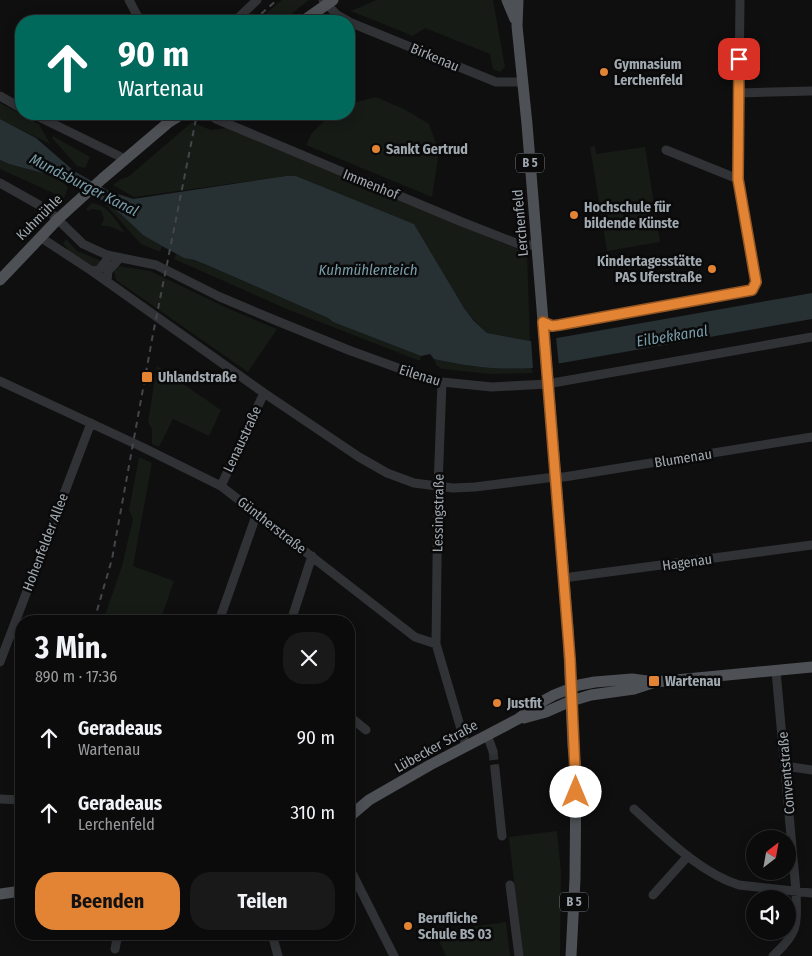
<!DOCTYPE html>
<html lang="de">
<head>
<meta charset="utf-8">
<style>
	body { margin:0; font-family:"Fira Sans Condensed",sans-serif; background:#19191a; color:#f1f3f6; height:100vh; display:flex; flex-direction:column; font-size:19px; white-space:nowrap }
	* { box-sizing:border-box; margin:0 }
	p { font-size:16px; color:#9a9b9d }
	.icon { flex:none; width:28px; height:28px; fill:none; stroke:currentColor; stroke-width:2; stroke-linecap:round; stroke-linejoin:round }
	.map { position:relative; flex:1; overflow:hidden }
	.drawer { position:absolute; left:15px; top:615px; width:340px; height:325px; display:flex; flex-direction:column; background:#0b0b0c; border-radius:20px; box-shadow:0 2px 12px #0003,0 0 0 1px #2b2b2d }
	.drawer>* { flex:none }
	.hud { position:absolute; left:15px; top:15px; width:340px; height:105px; border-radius:20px; box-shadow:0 2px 12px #0003,0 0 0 1px #2b2b2d; background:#00695c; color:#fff; overflow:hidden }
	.needle { width:32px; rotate:31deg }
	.buttons { position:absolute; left:746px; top:830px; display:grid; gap:10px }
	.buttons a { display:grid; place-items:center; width:50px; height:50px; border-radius:50%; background:#0b0b0c; box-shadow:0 2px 12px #0003,0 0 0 1px #2b2b2d; font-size:25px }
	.pin { position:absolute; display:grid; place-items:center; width:42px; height:42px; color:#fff; margin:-21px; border-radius:10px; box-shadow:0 2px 8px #0006 }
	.me { position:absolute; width:55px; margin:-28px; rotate:0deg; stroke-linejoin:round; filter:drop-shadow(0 0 4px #0008) }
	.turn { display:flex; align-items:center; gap:18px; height:105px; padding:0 20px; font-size:22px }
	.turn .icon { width:65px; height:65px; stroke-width:2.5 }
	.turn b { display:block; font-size:35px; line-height:42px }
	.round { display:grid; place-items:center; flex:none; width:52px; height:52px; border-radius:20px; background:#19191a }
	.head { display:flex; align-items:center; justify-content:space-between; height:85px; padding:0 20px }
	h1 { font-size:30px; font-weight:700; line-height:38px }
	.action { display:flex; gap:10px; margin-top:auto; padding:10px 20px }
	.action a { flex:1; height:58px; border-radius:20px; background:#e38435; color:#111; font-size:20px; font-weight:700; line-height:58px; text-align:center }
	.action a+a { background:#19191a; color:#f1f3f6 }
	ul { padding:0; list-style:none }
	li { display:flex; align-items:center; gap:15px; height:75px; padding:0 20px }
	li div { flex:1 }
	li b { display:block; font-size:19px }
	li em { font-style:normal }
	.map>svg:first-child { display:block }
	.green { fill:#161b16 }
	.water { fill:#273033 }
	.pier { fill:#0f0f10 }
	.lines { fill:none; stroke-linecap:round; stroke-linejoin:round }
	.minor-tunnel { stroke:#2c2e30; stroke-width:9; stroke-dasharray:9 4.5; stroke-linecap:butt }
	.minor { stroke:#313235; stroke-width:9 }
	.major { stroke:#4d5054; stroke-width:11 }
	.rail { stroke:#44464a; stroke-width:2; stroke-dasharray:6 5; stroke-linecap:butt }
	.route-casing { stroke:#945622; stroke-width:12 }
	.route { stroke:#e38435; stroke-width:9 }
	.poi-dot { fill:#e38435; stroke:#0a0a0b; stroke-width:2 }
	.labels { text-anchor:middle; stroke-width:5; stroke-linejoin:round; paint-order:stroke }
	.shield { fill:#0a0a0b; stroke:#74797e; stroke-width:1 }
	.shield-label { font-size:12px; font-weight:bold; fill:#a1a9b0 }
	.street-label { font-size:14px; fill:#a1a9b0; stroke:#0a0a0b }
	.poi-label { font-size:14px; font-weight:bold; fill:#a1a9b0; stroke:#0a0a0b; text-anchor:start }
	.water-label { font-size:15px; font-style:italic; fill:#7a9daa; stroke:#0a0a0b }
</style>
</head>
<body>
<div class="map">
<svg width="812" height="956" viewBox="0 0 812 956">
	<rect width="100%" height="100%" fill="#0f0f10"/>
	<path class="green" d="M282 0H309L282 21H257Z
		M376 0H493L505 67 500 72 493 69 490 54 425 28 413 36 351 11Z
		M376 97 406 110 429 124 439 151 432 197 306 145 312 133 331 114H349V104Z
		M0 103 39 124 50 144 0 119Z
		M192 122 211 130 226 128 527 253 530 341 487 333 475 321 464 308 414 224 296 176H286L134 197 113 185 121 179 128 177Z
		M53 136 90 157 85 168 77 166 52 138Z
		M595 146 596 154 645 147 660 242 607 251 590 147Z
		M0 160 9 164 57 177 68 187 64 198 0 169Z
		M92 203C107 204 117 222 125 233L109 226H101L104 218 101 211 93 209 88 211 86 209Z
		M107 203C126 217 141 233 162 246L160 252 141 244 106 205Z
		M66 239 77 251 102 261 101 264 95 267 69 251 63 243Z
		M176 254C186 259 197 261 207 265L328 318 333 322 421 356 420 361 289 310 174 259Z
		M118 266 150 271 229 309 277 329 248 372 116 280 114 270Z
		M434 359C470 367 495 370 531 368L533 373 491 374 442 369 437 366Z
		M157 366 221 410 209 436 173 419 159 447 152 444V429L148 422Z
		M139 457 152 463 133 566 174 581 160 621H103L122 566 133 519 129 510Z
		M557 831 561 872 560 956H522L509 837Z
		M506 922 510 956H446L435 932Z"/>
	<path class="water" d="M0 119 36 138 74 171 109 191 133 199 286 176H296L414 224 464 308 474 321 487 333 530 341 557 338 812 293V319L533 368C496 370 470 367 434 359L430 354 421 356 333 322 328 318 207 265 194 260 184 258 162 246 143 235 123 216 107 203 72 183 57 177 9 164 0 160Z"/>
	<path class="pier" d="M556 337 559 366 533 369 531 340Z"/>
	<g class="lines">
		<path class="minor-tunnel" d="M493 751 495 769"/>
		<path class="minor" d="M129 0 140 21
			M323 0 337 15 348 21
			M235 21 257 0
			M349 22 496 82H522
			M739 93 812 91
			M0 96 21 108
			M33 114 125 159
			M208 114 216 119 462 222 521 245H536
			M666 150 738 179
			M0 183 48 210 83 244 107 255 156 265 220 297 277 321 351 351 426 378 442 382 492 387 547 384 812 337
			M40 237 92 271 264 393 359 457 387 473 414 483 453 488 475 487 555 477H564L812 437
			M92 271 99 270 106 261 107 255
			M107 281 108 271 119 259
			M543 322 552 325H559L751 291 756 282 738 179 740 0
			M0 381 142 447 221 486 415 637 436 644
			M442 382 438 486 436 644 466 746
			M221 486 264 393
			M563 578 812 545
			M219 621 257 513
			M291 621 312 556
			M0 662 91 423
			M349 716 366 730
			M487 735 493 751
			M785 766 812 770
			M495 769 502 836
			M0 799 21 800
			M634 809C664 836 700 873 739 885L812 893
			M349 867 394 956
			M510 885 519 956
			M653 895 688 856
			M272 934 278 956
			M115 949 118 934
			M773 956C799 932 797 925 796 891L776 671"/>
		<path class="major" d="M507 0 515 19
			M518 0 517 26 527 124 568 629 573 747 576 769 575 879 571 956
			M303 21 333 0
			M0 280 58 219 102 179 169 122 182 114
			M524 718 546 712 571 701 591 695 634 689 655 682 812 667
			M349 817 369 800 430 765 518 719 543 701 554 695 579 685 595 682 632 679 655 682
			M0 894 21 891"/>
		<path class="rail" d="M253 21 277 0
			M94 621 112 559 153 334 197 114"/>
	</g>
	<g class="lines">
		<defs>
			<path id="route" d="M576 792 570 659 543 322 552 326 559 325 752 290 756 282 738 179 739 59"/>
		</defs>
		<use href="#route" class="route-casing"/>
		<use href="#route" class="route"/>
	</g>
	<g class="poi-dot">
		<circle cx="604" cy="72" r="5"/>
		<circle cx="376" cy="149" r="5"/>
		<circle cx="574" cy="215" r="5"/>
		<circle cx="712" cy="269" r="5"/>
		<rect x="141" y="371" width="12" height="12" rx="2.5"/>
		<rect x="648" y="675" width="12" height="12" rx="2.5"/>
		<circle cx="497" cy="703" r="5"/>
		<circle cx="408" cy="926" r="5"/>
	</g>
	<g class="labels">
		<g class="shield">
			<rect x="516" y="153.5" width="28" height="19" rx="4"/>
			<rect x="560" y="892.5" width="28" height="19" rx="4"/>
		</g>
		<g class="shield-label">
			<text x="530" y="167">B 5</text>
			<text x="574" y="906">B 5</text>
		</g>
		<g class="street-label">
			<text transform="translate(435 57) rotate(23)" y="5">Birkenau</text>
			<text transform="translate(371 184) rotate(22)" y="5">Immenhof</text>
			<text transform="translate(39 217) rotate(-45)" y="5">Kuhmühle</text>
			<text transform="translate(520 223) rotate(-95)" y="5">Lerchenfeld</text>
			<text transform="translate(420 375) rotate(17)" y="5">Eilenau</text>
			<text transform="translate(242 439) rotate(-65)" y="5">Lenaustraße</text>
			<text transform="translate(683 458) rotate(-9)" y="5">Blumenau</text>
			<text transform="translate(438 513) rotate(-89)" y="5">Lessingstraße</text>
			<text transform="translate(272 525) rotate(38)" y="5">Güntherstraße</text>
			<text transform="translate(45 542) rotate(-69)" y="5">Hohenfelder Allee</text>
			<text transform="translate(687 562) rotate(-8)" y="5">Hagenau</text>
			<text transform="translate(436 746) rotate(-29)" y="5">Lübecker Straße</text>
			<text transform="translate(786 773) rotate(-95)" y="5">Conventstraße</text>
		</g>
		<g class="poi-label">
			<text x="614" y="69">Gymnasium<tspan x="614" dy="16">Lerchenfeld</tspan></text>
			<text x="386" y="154">Sankt Gertrud</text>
			<text x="584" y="212">Hochschule für<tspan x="584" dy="16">bildende Künste</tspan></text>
			<text x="702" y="266" text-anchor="end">Kindertagesstätte<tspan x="702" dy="16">PAS Uferstraße</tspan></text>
			<text x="158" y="382">Uhlandstraße</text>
			<text x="665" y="686">Wartenau</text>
			<text x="507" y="708">Justfit</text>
			<text x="418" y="923">Berufliche<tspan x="418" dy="16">Schule BS 03</tspan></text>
		</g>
		<g class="water-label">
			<text transform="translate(84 185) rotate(27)" y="5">Mundsburger Kanal</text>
			<text x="368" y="275">Kuhmühlenteich</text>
			<text transform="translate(672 336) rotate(-9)" y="5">Eilbekkanal</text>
		</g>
	</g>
</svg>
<div class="buttons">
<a><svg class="needle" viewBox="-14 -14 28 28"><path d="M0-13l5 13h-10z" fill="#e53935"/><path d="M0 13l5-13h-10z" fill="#9a9b9d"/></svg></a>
<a><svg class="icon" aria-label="sound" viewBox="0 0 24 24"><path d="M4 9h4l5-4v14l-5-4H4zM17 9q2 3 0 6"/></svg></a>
</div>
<div class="pin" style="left:739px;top:59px;background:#d93025"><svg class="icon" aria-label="arrive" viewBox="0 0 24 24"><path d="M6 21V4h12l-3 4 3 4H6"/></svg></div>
<svg class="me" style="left:576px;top:792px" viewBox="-20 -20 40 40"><circle r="19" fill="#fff"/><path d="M0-13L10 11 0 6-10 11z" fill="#e38435"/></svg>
<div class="hud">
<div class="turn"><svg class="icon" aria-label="ahead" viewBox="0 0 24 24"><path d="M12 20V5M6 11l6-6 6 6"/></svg><div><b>90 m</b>Wartenau</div></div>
</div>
<section class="drawer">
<div class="head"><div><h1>3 Min.</h1><p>890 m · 17:36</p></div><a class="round"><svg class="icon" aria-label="close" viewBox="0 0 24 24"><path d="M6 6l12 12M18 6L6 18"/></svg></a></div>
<ul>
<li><svg class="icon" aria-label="ahead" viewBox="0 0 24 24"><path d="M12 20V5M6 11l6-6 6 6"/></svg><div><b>Geradeaus</b><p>Wartenau</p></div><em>90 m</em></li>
<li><svg class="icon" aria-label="ahead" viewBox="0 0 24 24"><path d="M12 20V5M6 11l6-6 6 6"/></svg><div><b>Geradeaus</b><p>Lerchenfeld</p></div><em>310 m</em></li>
</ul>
<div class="action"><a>Beenden</a><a>Teilen</a></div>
</section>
</div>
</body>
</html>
